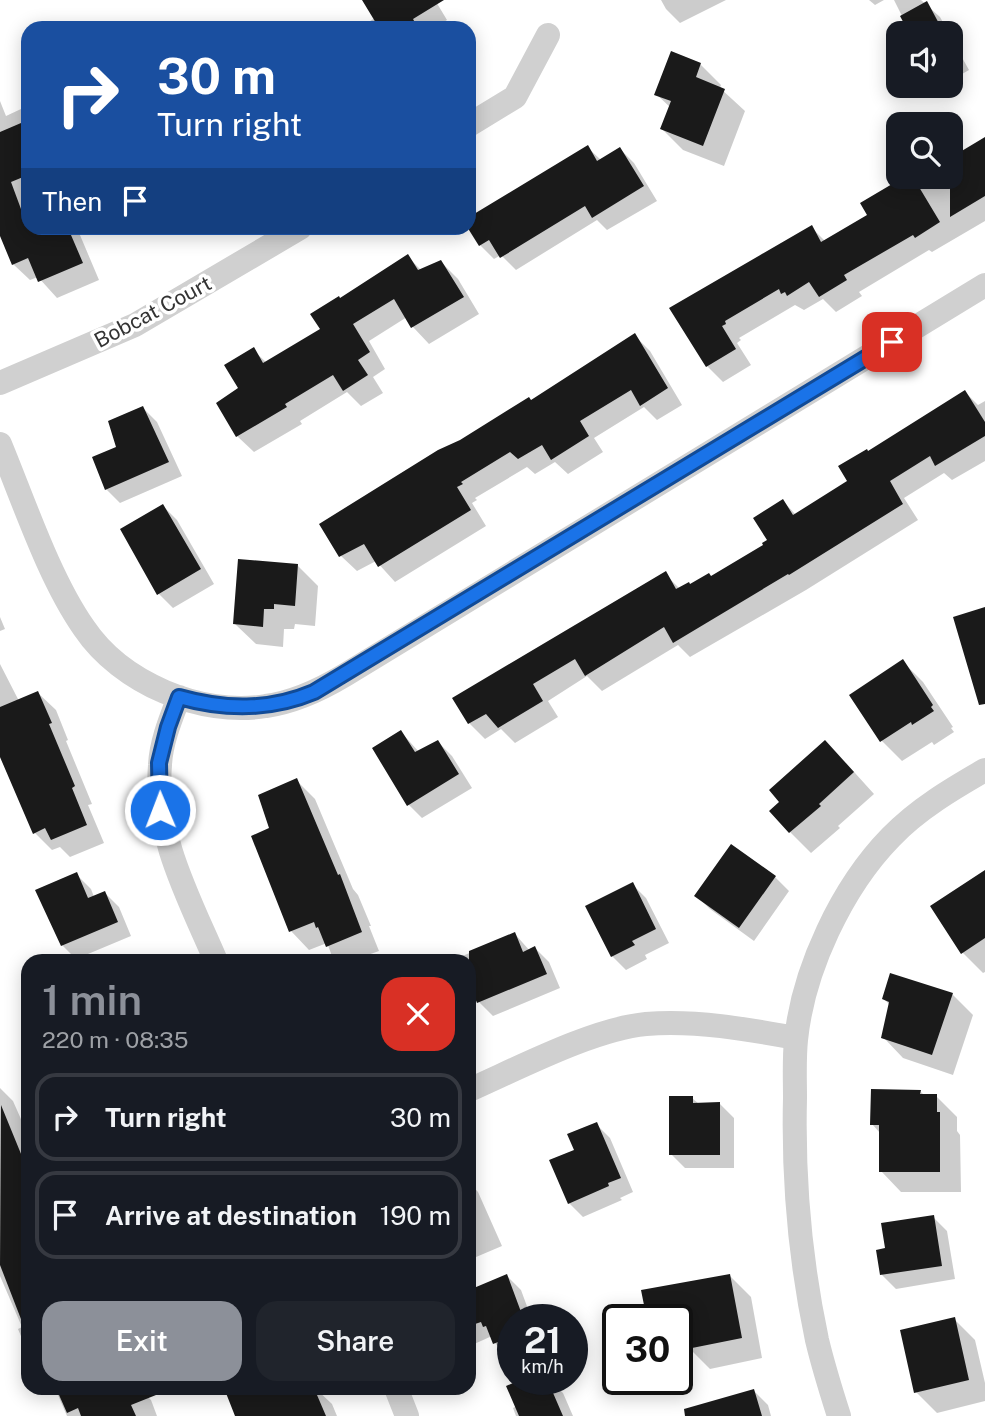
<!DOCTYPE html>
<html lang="en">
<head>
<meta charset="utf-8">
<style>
	body { margin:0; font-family:"Public Sans",sans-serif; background:#20242c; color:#f1f3f6; height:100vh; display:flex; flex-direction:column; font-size:26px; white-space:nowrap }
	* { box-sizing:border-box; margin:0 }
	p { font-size:23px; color:#9ea1a6 }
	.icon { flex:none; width:38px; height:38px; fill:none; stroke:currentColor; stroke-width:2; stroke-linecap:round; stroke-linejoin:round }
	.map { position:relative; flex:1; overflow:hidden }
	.side { position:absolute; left:21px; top:954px; width:455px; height:441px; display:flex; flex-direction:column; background:#171b24; border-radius:21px; box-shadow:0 4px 18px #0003 }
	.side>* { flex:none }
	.guide { position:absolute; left:21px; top:21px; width:455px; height:214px; border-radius:21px; box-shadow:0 4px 18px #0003; background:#1a4fa0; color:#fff; overflow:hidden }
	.fabs { position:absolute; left:886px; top:21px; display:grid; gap:14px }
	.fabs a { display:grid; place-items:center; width:77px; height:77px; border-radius:14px; background:#171b24; box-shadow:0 4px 18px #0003; font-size:35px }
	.speed { position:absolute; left:497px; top:1304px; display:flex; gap:14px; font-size:35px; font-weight:700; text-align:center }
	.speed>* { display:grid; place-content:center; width:91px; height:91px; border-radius:50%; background:#171b24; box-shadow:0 4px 18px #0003; line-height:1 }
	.speed small { font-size:18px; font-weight:400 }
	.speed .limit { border:4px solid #111; border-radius:10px; background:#fff; color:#111 }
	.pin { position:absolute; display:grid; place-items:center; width:60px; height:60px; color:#fff; margin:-30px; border-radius:14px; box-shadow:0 4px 10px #0006 }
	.me { position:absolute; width:77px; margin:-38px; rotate:359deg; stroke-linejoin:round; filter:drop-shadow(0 0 5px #0008) }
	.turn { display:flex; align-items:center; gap:24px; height:147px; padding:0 21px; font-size:32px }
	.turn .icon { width:91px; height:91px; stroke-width:2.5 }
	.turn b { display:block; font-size:49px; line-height:60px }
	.then { display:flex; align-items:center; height:66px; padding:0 21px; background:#0003; gap:14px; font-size:26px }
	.round { display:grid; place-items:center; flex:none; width:74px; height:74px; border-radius:21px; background:#20242c }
	.headline { display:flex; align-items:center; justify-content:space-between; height:119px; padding:0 21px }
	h1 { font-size:42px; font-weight:600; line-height:52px; color:#8c9099 }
	.cta { display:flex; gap:14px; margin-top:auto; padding:14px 21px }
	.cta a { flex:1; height:80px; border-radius:21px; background:#8c9099; color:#fff; font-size:28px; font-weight:600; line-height:80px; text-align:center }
	.cta a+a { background:#20242c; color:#f1f3f6 }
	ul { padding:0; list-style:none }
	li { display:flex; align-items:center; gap:21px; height:88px; margin:0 14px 10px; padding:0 7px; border:4px solid #363941; border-radius:21px }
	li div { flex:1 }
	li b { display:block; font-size:26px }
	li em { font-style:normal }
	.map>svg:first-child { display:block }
	.shadow { fill:#0003 }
	.building { fill:#1a1a1a }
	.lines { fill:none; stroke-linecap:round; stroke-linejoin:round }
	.minor { stroke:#d0d0d0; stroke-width:24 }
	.route-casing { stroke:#114b97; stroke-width:18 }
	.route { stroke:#1a73e8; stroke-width:12 }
	.labels { text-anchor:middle; stroke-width:7; stroke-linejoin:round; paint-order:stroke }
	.street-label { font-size:21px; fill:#333; stroke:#fff }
</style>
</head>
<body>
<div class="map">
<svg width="985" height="1416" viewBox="0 0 985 1416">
	<rect width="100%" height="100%" fill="#fff"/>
	<path class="shadow" d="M364 0H435L447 20 435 28H359L375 18Z
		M661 0H726L680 23 666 9Z
		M869 0H884L875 5Z
		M894 0H921L940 17 949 33H898V54L888 37 907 26Z
		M950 36 969 70 950 81Z
		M700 64 721 85 720 88 745 111 724 166 683 150 662 129 671 108 656 94Z
		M918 86H942L927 95Z
		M0 101 6 116 21 109 28 116V198L26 199 28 228H77L99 280 57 298 38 277 30 280 13 264 0 232Z
		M985 139V221L932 252 929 250 859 292 862 296 836 312 823 299 804 310 795 305 739 338 741 340 737 343 751 365 723 382 707 366 672 309 811 227 825 241 869 216 862 204 907 177H912L916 180 922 177H950Z
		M587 147 601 160 620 149 634 163 657 201 607 230 597 220 516 270 501 255 494 259 480 245 469 227V219Z
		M186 228H199L191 233Z
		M407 256 422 271 441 262 458 279 479 314 429 344 413 327 407 317 369 341 385 369 373 377 383 393 361 406 347 392 300 421 302 424 254 452 237 436 240 388 253 350 267 363 322 330 341 300Z
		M635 336 650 351 682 405 657 420 644 407 594 438 603 452 568 474 555 462 535 474 527 467 475 498 477 500 472 503 486 526 395 582 376 561 357 571 341 556 532 402Z
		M965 392 978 405 985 401V461L952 480 944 473 904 498 918 520 806 590 690 657 678 645 602 691 587 676 548 701 558 717 515 743 501 729 485 739 469 723 455 699 665 574 680 589 712 578 765 546 769 540 783 501 796 515 850 482 869 453Z
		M143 408 157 422 182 476 120 503 106 489Z
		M163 506 177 520 214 584 173 608 159 594Z
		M297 565 318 586 315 626 295 624 294 629H284L283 647 256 644 235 624Z
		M0 617 5 629 0 631Z
		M902 661 923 682 953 727 951 728 954 732 934 745 932 742 902 761 881 740Z
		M0 664 19 701 38 693 56 710 68 740 66 741 92 804 88 805 104 843 70 857 60 847 52 850 35 833 0 757Z
		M401 732 419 752 438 742 452 756 472 788 422 818 408 804Z
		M846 763 874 794 838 826 840 828 811 853 790 832 782 802Z
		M296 780 315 799 353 889 358 895 371 926H369L379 951 365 956 367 961H334L327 943 309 950 291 931 271 829Z
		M731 846 775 877 789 891 754 941 710 909 696 895Z
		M985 873V972L983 973 962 952Z
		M77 875 91 889 94 897 105 893 119 907 131 936 76 959 62 945Z
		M632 884 646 898 669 943 645 955 647 959 626 970 612 956Z
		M515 934 530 951 535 948 549 962 560 988 493 1016 479 1002 469 979V961H462L460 957Z
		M952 994 973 1015 953 1075 903 1058 883 1037 890 1005 884 999Z
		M0 1088 13 1101 28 1135V1353L18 1329 22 1327 0 1276Z
		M920 1091 925 1096H936L957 1117V1131L960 1135 961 1192H901L881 1171 880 1133 872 1124Z
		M692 1098 699 1104H720L734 1118V1168H685L671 1154Z
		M596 1124 610 1138 633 1192 620 1198 622 1200 583 1217 569 1203 576 1151Z
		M469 1182 478 1192 502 1246 469 1260Z
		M933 1217 947 1231 955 1279 896 1289 882 1275 887 1250Z
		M507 1276 521 1290 532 1320H513V1355L509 1357 495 1343 492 1336 472 1345 469 1342V1291Z
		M730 1276 751 1297 762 1358 710 1369 689 1348Z
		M954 1319 975 1340 985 1383V1401L937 1413 916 1392Z
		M527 1379H549L563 1393 573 1416H516L513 1408 517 1406Z
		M55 1388H139L151 1400 157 1416H67Z
		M234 1388H293L294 1390 300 1388H315L332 1404 337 1416H237L227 1391Z
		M754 1391 768 1405 771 1416H706Z"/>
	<path class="building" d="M362 0H444L413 19 418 28H379Z
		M927 1 944 33H909L900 16Z
		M671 51 701 63 696 77 725 89 703 146 660 129 671 101 654 95Z
		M28 120V175L11 182 28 228H68L83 263 38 282 28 258 12 265 0 236V132Z
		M985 137V196L950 217V158Z
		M588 145 597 161 620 147 644 186 592 218 585 206 500 258 489 240 479 246 469 230V217Z
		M904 177H913L940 222 915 238 913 235 844 275 847 280 819 297 809 282 787 296 785 292 781 294 779 289 725 321 726 324 722 326 736 349 706 367 669 308 812 225 821 242 867 215 860 203Z
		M408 254 418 270 441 260 464 297 411 328 394 299 353 324 370 352 358 360 368 375 343 391 333 375 285 404 287 407 236 437 216 403 238 388 224 365 254 347 263 363 320 329 310 314 339 296 340 298Z
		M635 333 668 388 640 406 631 390 580 421 589 436 551 460 542 445 518 459 510 452 461 482 463 484 457 487 471 510 378 567 364 544 339 557 319 524 438 450 460 440 529 397 531 400Z
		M965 390 985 422V436L935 466 930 456 890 481 903 504 789 575 788 574 673 643 664 627 585 676 575 659 533 684 543 701 498 728 486 714 468 724 452 698 666 571 676 589 689 582 690 584 709 573 711 576 763 545 762 543 767 540 753 518 783 499 793 515 847 481 838 466 867 449 868 451Z
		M143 406 169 462 105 490 92 457 116 447 108 421Z
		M163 504 201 569 157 595 120 529Z
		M238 559 298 564 295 606 274 604V609H264L263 627 233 624Z
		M985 607V704L979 705 953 617Z
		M903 659 933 705 931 707 934 711 912 725 911 722 880 742 849 695Z
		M38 691 52 723 49 724 75 786 72 788 87 825 51 840 45 828 33 834 0 757V707Z
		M401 730 415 752 438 740 459 774 407 806 372 748Z
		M825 740 854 772 819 804 821 806 789 833 769 811 779 802 769 790Z
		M297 778 338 875 340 874 362 932 326 947 318 927 316 928 314 922 289 932 251 836 269 828 258 795Z
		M731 844 776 876 739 928 694 896Z
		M985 870V938L961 954 930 906Z
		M77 872 88 898 105 891 118 922 61 946 35 890Z
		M633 882 656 929 632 941 635 945 611 957 585 906Z
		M515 932 523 952 535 946 547 974 477 1003 469 983V951Z
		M890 973 953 993 932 1055 881 1038 889 1002 882 999Z
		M871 1089 921 1090 920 1094H937V1112H940V1172H879V1125H870Z
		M669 1096H693V1103L720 1102V1155H669Z
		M1 1105 28 1171 26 1332 0 1265Z
		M597 1122 621 1178 608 1183 609 1186 568 1204 549 1160 574 1150 567 1134Z
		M934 1215 942 1266 880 1275 876 1250 885 1248 881 1223Z
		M507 1274 524 1320H513V1336L493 1344 486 1326 483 1327 481 1322 469 1326V1290Z
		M730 1274 742 1338 687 1349 680 1315 647 1320 641 1290Z
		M955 1317 969 1380 914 1393 900 1330Z
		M522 1379H547L563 1416H519L506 1386Z
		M56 1388H170L171 1389 131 1405 136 1416H81L78 1408 67 1413Z
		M224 1388H314L326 1416H235Z
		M754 1389 762 1416H685L684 1409Z"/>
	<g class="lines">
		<path class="minor" d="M469 125 515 97 548 35
			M0 383 135 325 300 228
			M0 444C24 502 49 578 84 628 121 683 201 717 266 706 295 702 320 690 345 675L985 285
			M179 697C171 718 161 742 160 765 154 835 189 898 216 961
			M469 1090C519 1068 593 1029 646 1024 695 1020 747 1029 796 1038
			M396 1388 407 1416
			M839 1416C831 1391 823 1365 817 1340 800 1260 793 1179 795 1098 795 1079 794 1059 796 1040 803 970 842 887 891 837 918 809 952 789 985 770"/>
	</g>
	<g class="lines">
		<defs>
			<path id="route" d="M160 810 159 763 168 727 179 697C225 710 269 711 314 692L892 342"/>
		</defs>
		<use href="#route" class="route-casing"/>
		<use href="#route" class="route"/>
	</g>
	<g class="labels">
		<g class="street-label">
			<text transform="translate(153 312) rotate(-28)" y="7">Bobcat Court</text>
		</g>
	</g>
</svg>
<div class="fabs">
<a><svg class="icon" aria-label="sound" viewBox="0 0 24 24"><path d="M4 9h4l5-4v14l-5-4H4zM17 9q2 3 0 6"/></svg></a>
<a><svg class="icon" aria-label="search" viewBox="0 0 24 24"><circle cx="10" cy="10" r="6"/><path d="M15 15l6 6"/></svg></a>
</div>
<div class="speed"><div>21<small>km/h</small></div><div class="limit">30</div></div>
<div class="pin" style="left:892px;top:342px;background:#d93025"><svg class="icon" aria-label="arrive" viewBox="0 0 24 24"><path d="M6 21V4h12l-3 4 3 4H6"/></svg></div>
<svg class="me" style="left:160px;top:810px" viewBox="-20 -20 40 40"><circle r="17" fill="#1a73e8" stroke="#fff" stroke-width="3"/><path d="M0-11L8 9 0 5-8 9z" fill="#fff"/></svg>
<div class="guide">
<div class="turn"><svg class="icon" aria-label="right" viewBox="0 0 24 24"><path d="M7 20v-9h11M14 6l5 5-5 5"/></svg><div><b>30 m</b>Turn right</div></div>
<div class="then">Then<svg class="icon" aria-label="arrive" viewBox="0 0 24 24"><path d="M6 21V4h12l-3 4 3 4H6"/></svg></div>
</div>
<section class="side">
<div class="headline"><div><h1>1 min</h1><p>220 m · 08:35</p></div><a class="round" style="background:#d93025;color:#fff"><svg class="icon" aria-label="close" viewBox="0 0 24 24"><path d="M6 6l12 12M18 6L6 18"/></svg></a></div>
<ul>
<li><svg class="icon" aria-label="right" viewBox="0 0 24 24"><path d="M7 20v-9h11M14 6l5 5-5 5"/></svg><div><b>Turn right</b></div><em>30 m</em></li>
<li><svg class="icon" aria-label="arrive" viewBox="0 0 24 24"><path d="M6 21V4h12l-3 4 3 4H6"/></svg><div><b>Arrive at destination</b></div><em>190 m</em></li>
</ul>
<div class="cta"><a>Exit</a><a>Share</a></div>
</section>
</div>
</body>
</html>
